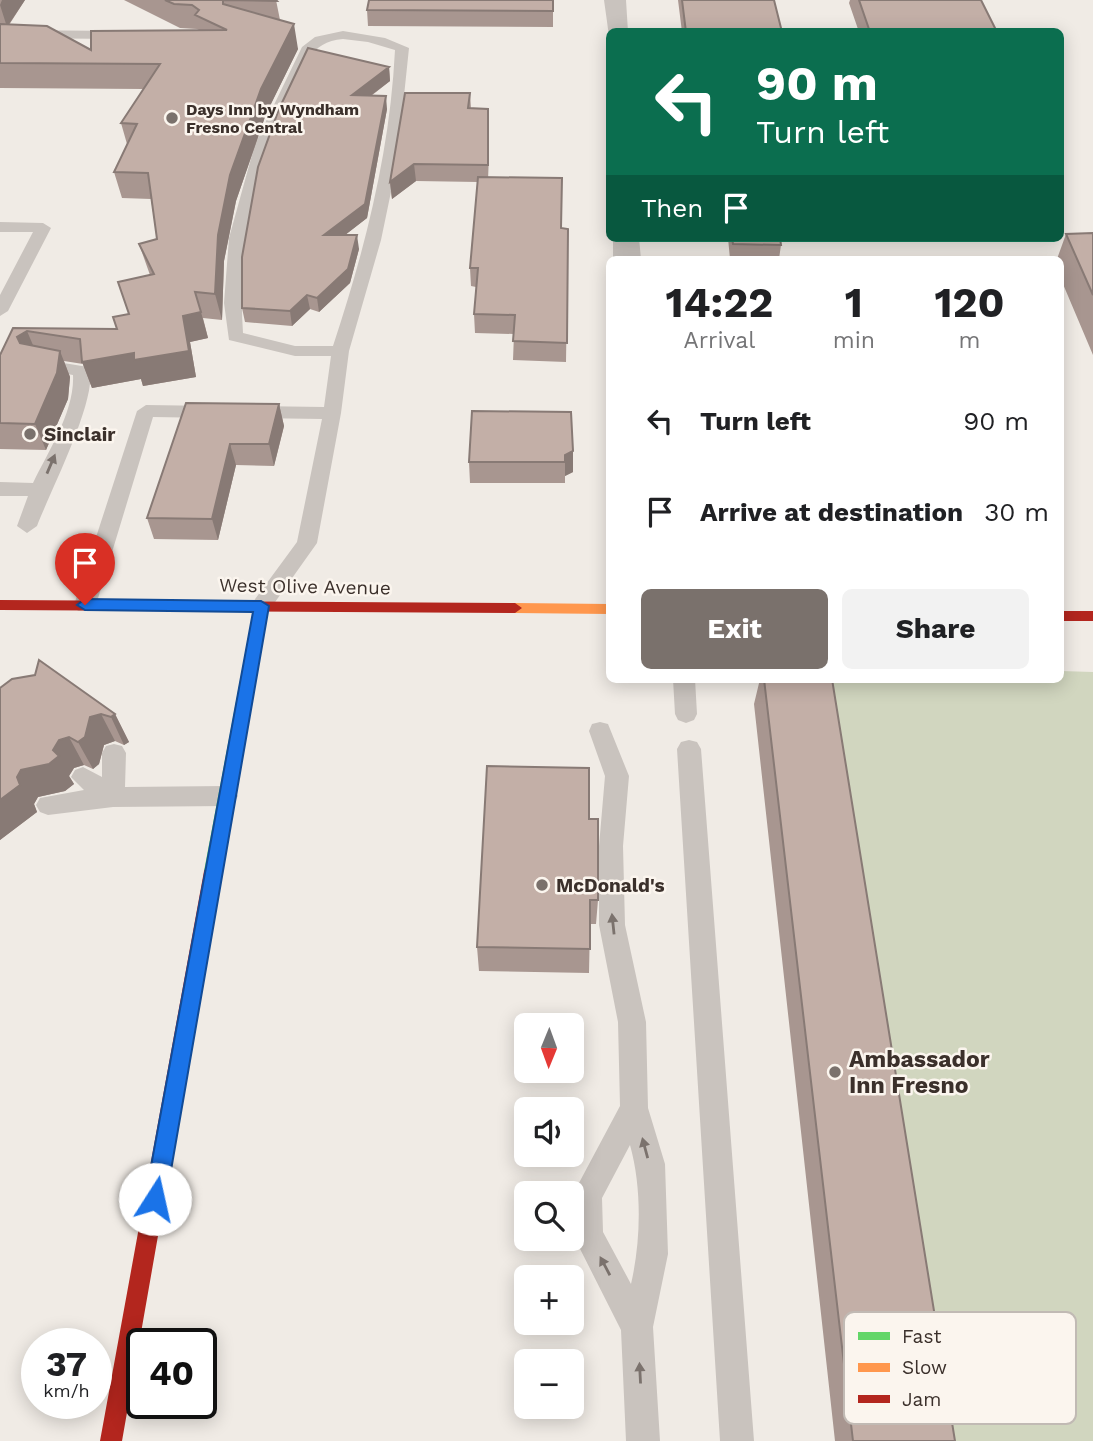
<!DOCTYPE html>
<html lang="en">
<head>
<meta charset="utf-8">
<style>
	body { margin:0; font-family:"Work Sans",sans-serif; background:#f2f2f2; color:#202124; height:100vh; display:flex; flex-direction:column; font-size:26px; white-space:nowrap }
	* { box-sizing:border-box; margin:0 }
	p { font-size:23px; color:#757577 }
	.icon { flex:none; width:38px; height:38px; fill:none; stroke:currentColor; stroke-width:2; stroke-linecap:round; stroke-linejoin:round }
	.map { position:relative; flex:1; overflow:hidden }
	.details { position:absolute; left:606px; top:256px; width:458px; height:427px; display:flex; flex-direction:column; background:#fff; border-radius:10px; box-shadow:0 4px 18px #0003 }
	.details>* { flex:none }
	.hud { position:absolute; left:606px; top:28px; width:458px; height:214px; border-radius:10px; box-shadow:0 4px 18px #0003; background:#0b6e4f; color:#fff; overflow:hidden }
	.needle { width:46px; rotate:181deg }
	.buttons { position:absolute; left:514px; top:1013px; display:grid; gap:14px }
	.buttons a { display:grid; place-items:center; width:70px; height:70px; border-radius:10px; background:#fff; box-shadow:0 4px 18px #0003; font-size:35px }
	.speed { position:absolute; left:21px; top:1328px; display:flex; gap:14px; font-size:35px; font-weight:700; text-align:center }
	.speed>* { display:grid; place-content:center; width:91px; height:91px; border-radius:50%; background:#fff; box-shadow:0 4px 18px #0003; line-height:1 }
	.speed small { font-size:18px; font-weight:400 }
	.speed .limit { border:4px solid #111; border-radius:10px; background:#fff; color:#111 }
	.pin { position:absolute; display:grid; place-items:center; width:60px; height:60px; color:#fff; margin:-72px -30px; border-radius:50% 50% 50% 0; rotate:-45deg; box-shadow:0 0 7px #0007 }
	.pin .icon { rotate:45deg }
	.me { position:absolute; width:77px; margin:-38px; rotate:10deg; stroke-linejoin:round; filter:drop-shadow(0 0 5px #0008) }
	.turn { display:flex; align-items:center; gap:24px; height:147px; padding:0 35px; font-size:32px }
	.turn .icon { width:91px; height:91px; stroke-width:2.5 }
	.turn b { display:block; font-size:49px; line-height:60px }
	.then { display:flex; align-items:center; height:66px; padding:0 35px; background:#0003; gap:14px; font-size:26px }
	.eta { display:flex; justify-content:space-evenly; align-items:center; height:119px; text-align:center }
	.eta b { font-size:42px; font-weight:700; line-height:49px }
	.button { display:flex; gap:14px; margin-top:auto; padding:14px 35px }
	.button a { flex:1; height:80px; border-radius:10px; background:#7a716c; color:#fff; font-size:28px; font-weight:700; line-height:80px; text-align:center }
	.button a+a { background:#f2f2f2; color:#202124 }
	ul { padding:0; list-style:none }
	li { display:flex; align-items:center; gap:21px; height:91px; padding:0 35px }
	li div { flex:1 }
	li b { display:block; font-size:26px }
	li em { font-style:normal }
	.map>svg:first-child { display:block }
	.green { fill:#d1d6bf }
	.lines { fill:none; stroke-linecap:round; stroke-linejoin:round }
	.lane { fill:#c9c3be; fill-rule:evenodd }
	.street { fill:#c9c3be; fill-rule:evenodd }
	.fast { fill:#63d668; fill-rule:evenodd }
	.slow { fill:#ff974d; fill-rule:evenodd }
	.jam { fill:#b3261e; fill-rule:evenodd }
	.wall { fill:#a89690 }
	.shaded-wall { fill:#887a75 }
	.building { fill:#c3afa7; stroke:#887a75; stroke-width:2 }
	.oneway { fill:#7b726d }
	.route { fill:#1a73e8; stroke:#114b97; stroke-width:2 }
	.poi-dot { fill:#7a716c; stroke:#fbf5ee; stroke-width:2.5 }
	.labels { text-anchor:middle; stroke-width:5; stroke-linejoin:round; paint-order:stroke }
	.far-poi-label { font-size:16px; font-weight:bold; fill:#3b302b; stroke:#fbf5ee; text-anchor:start }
	.poi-label { font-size:19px; font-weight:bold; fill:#3b302b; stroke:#fbf5ee; text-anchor:start }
	.street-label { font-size:19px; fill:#3b302b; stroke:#fbf5ee }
	.near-poi-label { font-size:23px; font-weight:bold; fill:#3b302b; stroke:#fbf5ee; text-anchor:start }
	.key { fill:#fbf5ee; stroke:#c1bab4; stroke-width:2 }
	.key-label { font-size:19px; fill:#3b302b }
</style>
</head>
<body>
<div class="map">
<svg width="1093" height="1441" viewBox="0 0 1093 1441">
	<rect width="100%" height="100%" fill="#f0ebe5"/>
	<path class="green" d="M1061 671 1093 672V1441H912L803 679H1060Z"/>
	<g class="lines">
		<path class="lane" d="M0 30 123 31 129 35 123 39 0 38Z
			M343 31 385 38 409 48 397 163 381 240 349 351 341 413 317 543 268 612H254L250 606 297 542 322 419 251 418 242 412 251 406 324 407 331 356H295L229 340 224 303 229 238 255 144 302 47 315 37ZM343 39 368 42 395 50C390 152 365 249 333 346H295L243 333C237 248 255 170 292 93 305 67 309 42 343 39Z
			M0 222 43 223 51 228 8 311 0 316V295L33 232H0Z
			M39 359 88 367C102 391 48 496 37 526L27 533 17 526 28 496H0V482L33 483C48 452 75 411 73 375L33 368 30 364Z
			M146 405 213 406 222 412 213 418 153 417 96 605 92 611H78L74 605 137 411Z
			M673 679H695L697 714 694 720 686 723 678 720 675 714Z
			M600 722 608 724 629 776 623 846 625 925 646 1022 648 1108 665 1164 668 1254 653 1327 660 1441H626L621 1330 573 1235 572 1196 620 1106 618 1022 599 925V846L605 776 589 731 592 724ZM630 1145C642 1188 641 1241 631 1284L603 1232 602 1198Z
			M689 740 697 742 701 749 754 1441H720L677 749 681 742Z
			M114 744 122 746 126 753 125 787 226 786 234 789 238 796 234 803 226 806 113 807 48 815 40 812 36 805 40 798 84 790 71 777 75 770 83 767 102 777V753L106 746Z"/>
		<path class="street" d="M604 0H626L628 32H609V36Z
			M613 238H639L641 259H613Z"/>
		<path class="fast" d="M261 601 268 606 222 871 219 876 213 879 207 876 204 871 254 606Z"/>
		<path class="slow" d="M515 603 609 604V614L515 613 508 608Z"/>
		<path class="jam" d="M0 600 515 603 522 608 515 613 0 610Z
			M1060 611H1093V621H1060Z
			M213 863 219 866 222 871 122 1441H100L204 871 207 866Z"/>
	</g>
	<path class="wall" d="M0 0H25L9 25 91 50 199 30 197 29 180 28 124 0H276L280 20 298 49 266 114 236 201 224 261 222 320 203 318 208 338 190 342 196 377 143 386 141 379 92 388 83 364 64 361 70 377 68 399 46 450 0 449V355L13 328 117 329 129 314 150 275 139 244 157 239 151 199 122 198 114 172 127 144 121 123 144 89 0 88Z
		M553 0V27L368 26 367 10Z
		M678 0H774L782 32H682Z
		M850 0H981L997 32H859L849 3Z
		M389 67 390 81 371 96 387 109 367 218 345 235 359 249 350 283 319 312 310 309 292 326 245 322 242 308V257Z
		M470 93 471 109 489 125 488 177 561 228 568 229 566 362 513 360 514 334 475 333 474 314 476 287 471 286 470 268 478 182 416 181 392 199 390 182Z
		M1093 233V355L1060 277V259H1057L1066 234Z
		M728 238H780L781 245 779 259H730Z
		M186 403 279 404 284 426 274 466 236 465 218 540 154 539 147 518Z
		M573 451V472L565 476V483H470L469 462Z
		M760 679H832L955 1441H835L754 704Z
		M0 698 115 714 129 742 124 745 115 741 104 745 99 764 93 769 84 765 74 768 69 776 74 784 65 791 38 797 34 804 37 812 0 840Z
		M589 819 598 900 596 924H590L589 973 479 971 477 947Z"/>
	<path class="shaded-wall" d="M2 0H25L7 27 0 5Z
		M294 24 298 49 266 114 236 201 224 261 222 320 215 294 218 235 230 175 261 89Z
		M389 67 390 81 353 109 352 95Z
		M386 96 387 109 367 218 327 249 324 235Z
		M488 109 489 125 488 182Z
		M414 164 416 181 392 199 390 182Z
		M357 235 359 249 350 283 319 312 317 298Z
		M307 295 310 309 292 326 290 311Z
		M201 312 208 338 190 342 196 377 143 386 141 379 92 388 82 362 134 353 183 316Z
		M27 331 38 357 27 363 17 337Z
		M60 351 70 377 68 399 46 450 35 424Z
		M279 404 284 426 274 466 269 444Z
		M230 444 236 465 218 540 212 519Z
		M573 451V472L565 476V455Z
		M101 714 115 741 104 745 99 764 93 769 78 742 90 717Z
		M115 714 129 742 124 745 111 717Z
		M69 737 84 765 74 768 69 776 74 784 65 791 38 797 34 804 37 812 0 840V800L21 770 53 750 59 740Z"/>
	<path class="building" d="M165 0H276L277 1 223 0V4L294 24 261 89 230 175 218 235 215 294 195 292 201 312 183 316 189 351 134 360V353L82 362 80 339 27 331 17 337 20 343 60 351 57 373 35 424 0 423V355L13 328 117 329 113 317 129 314 118 282 154 274 139 244 157 239 148 173 114 172 137 124 121 123 160 64 0 63V24L47 26 91 50V31L227 30 195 15 199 10 192 5 174 4Z
		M369 0H553V11L367 10Z
		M682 0H774L782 32H686Z
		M859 0H981L997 32H870Z
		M308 48 389 67 352 95 386 96 365 204 324 235H357L348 269 317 298 307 295 290 311 242 308V257L258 167 279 109Z
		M405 93H470L468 108 488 109V165L414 164 390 182Z
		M478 177 562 178 561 228 568 229 567 343 513 341 515 315 474 314 478 268H470Z
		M1093 233V295L1066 234Z
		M732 238H780L781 245 733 244Z
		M186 403 279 404 269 444H230L212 519 147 518Z
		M472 411 571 412 573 451 565 455V462H469Z
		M39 660 115 714 111 717 101 714 90 717 85 737 78 742 69 737 59 740 53 750 59 756 49 764 21 770 17 777 20 785 0 800V688L12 679 35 675Z
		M764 679H832L955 1441H853Z
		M487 766 589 768V819H598V900H590V949L477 947Z"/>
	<defs><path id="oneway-solid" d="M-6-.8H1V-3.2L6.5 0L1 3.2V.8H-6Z" transform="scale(1.75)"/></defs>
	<g class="oneway">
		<use href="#oneway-solid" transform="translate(51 464) rotate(-67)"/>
		<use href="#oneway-solid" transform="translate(613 924) rotate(-96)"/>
		<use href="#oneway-solid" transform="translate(645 1148) rotate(-105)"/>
		<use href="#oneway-solid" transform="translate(605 1266) rotate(-118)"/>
		<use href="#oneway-solid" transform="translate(640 1373) rotate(-93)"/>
	</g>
	<path class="route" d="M85 599 261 601 269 606 166 1199 163 1206 155 1209 148 1206 145 1199 253 612 85 610 77 605Z"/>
	<g class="poi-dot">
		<circle cx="172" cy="118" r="7"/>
		<circle cx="30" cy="434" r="7"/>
		<circle cx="542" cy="885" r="7"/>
		<circle cx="835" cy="1072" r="7"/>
	</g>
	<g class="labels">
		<g class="far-poi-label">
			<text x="186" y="115">Days Inn by Wyndham<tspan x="186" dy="18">Fresno Central</tspan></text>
		</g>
		<g class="poi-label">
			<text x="44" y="441">Sinclair</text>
			<text x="556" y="892">McDonald's</text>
		</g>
		<g class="street-label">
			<text transform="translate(305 586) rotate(1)" y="7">West Olive Avenue</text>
		</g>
		<g class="near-poi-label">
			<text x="849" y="1067">Ambassador<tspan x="849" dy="26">Inn Fresno</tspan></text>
		</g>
	</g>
	<rect x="844" y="1312" width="232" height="112" rx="10" class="key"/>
	<rect x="858" y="1332" width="32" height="8" fill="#63d668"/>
	<rect x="858" y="1363" width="32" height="9" fill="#ff974d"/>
	<rect x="858" y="1395" width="32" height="8" fill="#b3261e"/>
	<g class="key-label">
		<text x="902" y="1343">Fast</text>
		<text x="902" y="1374">Slow</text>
		<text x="902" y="1406">Jam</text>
	</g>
</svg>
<div class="buttons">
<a><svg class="needle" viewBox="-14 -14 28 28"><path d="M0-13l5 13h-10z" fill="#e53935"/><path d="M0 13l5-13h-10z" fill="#757577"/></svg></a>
<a><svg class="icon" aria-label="sound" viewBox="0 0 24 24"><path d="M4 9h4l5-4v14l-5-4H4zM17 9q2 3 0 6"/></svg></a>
<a><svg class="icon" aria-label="search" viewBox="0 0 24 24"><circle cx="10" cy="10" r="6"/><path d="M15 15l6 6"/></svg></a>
<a>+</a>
<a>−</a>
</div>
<div class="speed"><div>37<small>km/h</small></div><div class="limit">40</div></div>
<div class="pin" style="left:85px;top:605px;background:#d93025"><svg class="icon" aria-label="arrive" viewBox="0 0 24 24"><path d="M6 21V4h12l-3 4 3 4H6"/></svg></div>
<svg class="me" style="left:155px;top:1199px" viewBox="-20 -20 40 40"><circle r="19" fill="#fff"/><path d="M0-13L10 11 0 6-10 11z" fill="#1a73e8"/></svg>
<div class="hud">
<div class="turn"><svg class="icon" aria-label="left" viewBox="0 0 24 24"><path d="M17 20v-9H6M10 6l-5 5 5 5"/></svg><div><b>90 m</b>Turn left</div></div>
<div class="then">Then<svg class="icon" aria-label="arrive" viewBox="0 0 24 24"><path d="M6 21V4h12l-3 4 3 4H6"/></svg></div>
</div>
<section class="details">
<div class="eta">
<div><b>14:22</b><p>Arrival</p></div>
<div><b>1</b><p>min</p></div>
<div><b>120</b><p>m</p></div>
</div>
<ul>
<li><svg class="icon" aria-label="left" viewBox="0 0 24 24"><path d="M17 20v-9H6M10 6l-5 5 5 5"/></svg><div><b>Turn left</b></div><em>90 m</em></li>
<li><svg class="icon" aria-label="arrive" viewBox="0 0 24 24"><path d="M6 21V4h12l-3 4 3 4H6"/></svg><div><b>Arrive at destination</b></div><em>30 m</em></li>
</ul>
<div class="button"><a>Exit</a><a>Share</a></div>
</section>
</div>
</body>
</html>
